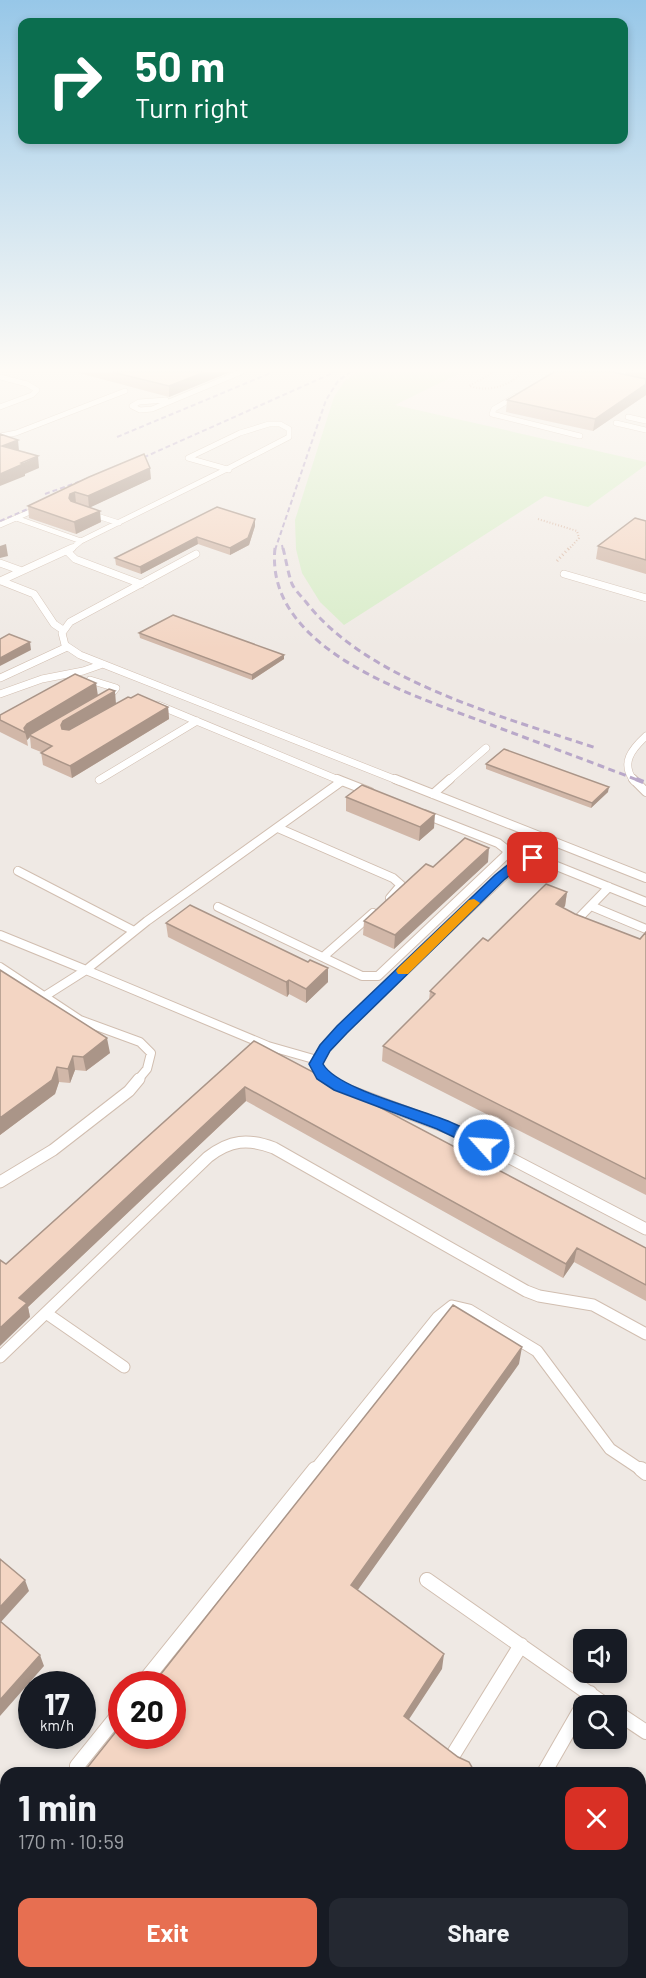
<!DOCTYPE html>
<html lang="en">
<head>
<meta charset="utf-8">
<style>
	body { margin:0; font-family:Barlow,sans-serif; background:#242831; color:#f1f3f6; height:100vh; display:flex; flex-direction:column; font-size:22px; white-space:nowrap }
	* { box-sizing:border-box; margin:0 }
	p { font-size:20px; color:#9ea1a6 }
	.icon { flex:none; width:33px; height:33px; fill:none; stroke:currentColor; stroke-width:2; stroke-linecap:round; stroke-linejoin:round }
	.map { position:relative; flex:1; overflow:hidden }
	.drawer { position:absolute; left:0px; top:1767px; width:646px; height:212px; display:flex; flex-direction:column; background:#171b24; border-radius:18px 18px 0 0; box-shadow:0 3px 9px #0003 }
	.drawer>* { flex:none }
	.hud { position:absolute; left:18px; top:18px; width:610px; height:126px; border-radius:12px; box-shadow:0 3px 9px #0003; background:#0b6e4f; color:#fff; overflow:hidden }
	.buttons { position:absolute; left:573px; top:1629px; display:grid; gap:12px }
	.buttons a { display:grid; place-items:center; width:54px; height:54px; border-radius:12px; background:#171b24; box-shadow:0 3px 9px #0003; font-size:30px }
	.speed { position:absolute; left:18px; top:1671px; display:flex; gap:12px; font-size:30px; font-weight:700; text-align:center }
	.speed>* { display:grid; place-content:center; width:78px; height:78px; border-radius:50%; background:#171b24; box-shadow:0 3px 9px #0003; line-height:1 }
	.speed small { font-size:15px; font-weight:400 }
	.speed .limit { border:9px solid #d22; background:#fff; color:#111 }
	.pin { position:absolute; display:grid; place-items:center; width:51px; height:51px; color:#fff; margin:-26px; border-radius:12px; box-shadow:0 3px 9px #0006 }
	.me { position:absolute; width:66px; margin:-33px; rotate:296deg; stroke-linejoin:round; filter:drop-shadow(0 0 4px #0008) }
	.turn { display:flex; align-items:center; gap:21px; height:126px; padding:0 18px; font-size:27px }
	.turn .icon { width:78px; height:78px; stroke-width:2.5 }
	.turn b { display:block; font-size:42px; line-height:51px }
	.round { display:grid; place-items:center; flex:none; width:63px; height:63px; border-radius:12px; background:#242831 }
	.summary { display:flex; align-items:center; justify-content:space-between; height:102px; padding:0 18px }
	h1 { font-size:36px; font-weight:700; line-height:45px }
	.action { display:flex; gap:12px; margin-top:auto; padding:12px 18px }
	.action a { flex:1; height:69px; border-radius:12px; background:#e76f51; color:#fff; font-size:24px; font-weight:700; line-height:69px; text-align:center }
	.action a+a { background:#242831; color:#f1f3f6 }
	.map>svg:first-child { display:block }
	.industrial { fill:#efe9e4; fill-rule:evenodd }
	.green { fill:#d8ecc9 }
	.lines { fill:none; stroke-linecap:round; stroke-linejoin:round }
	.service-far4-casing { stroke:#d1beb0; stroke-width:6 }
	.service-far3-casing { stroke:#d1beb0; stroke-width:8 }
	.service-far2-casing { stroke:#d1beb0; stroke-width:10 }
	.service-far1-casing { stroke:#d1beb0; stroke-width:13 }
	.service-casing { stroke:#d1beb0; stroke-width:16 }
	.path-far2 { stroke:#d9b8a5; stroke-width:2; stroke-dasharray:1 2; stroke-linecap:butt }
	.path-far1 { stroke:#d9b8a5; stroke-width:3; stroke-dasharray:1 3; stroke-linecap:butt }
	.path { stroke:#d9b8a5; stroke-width:6; stroke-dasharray:2 8; stroke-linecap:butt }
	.service-far4 { stroke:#fff; stroke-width:5 }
	.service-far3 { stroke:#fff; stroke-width:7 }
	.service-far2 { stroke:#fff; stroke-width:8 }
	.service-far1 { stroke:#fff; stroke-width:11 }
	.service { stroke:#fff; stroke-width:14 }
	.rail-far2 { stroke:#b9a8c9; stroke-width:2; stroke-dasharray:5 3; stroke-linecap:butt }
	.rail-far1 { stroke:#b9a8c9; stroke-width:3; stroke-dasharray:7 4.5; stroke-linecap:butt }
	.rail { stroke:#b9a8c9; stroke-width:4.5; stroke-dasharray:8 6; stroke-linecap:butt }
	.wall { fill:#d1b7a8 }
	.shaded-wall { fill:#aa9588 }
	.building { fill:#f3d5c3; stroke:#aa9588; stroke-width:1.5 }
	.route { fill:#1a73e8; stroke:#114b97; stroke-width:1.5 }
	.slow { fill:#f59e0b }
</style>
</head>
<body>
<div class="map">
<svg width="646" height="1978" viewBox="0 0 646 1978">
	<rect width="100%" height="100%" fill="#fdf6ec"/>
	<path class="industrial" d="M0 372H646V1978H0ZM584 1640H616V1672H584ZM32 1684H82V1736H32ZM122 1684H172V1736H122ZM584 1706H616V1738H584ZM6 1773H640V1972H6Z"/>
	<path class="green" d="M357 372H462L395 405 646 462V465L588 507 545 496 344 625 320 602 302 573 296 549 295 520 334 397 344 382Z"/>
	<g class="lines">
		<defs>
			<path id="service-far4" d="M624 372 646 376
				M0 377 27 384 37 390 32 395 0 407
				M516 396 494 409 492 414 580 436
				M132 406 140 410 152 409 241 372
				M132 406 139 402 166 400
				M628 417 646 421
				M616 423 646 430
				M269 424H280L289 429V437L227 469 188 458 240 433Z
				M0 436 16 433 125 391
				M227 469 229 470
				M91 514 119 523
				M16 518 81 541
				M0 525 39 508
				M70 550 81 541 227 469"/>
			<path id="service-far3" d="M68 552 75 559 141 584
				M196 554 70 622 62 633 65 645 80 655 399 781
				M0 563 22 571
				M564 574 646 598
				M0 581 72 548
				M1 581 34 594 54 624 63 630
				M0 678 67 647
				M90 680 116 688 107 699
				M0 694 42 679 83 671 103 664
				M158 705 341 781
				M99 780 197 721
				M448 781 486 748
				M634 781C620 763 632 749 646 736"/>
			<path id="service-far2" d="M337 779 342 781
				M395 779 646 878
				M633 779 646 792
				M433 794 450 779
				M278 828 393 878 401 885 390 898
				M18 871 134 931
				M591 906 646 929
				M218 907 362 976H378L506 855 507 850 498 843 424 814
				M575 922 609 887
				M0 935 86 970 147 921 342 781 370 792
				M323 957 373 913
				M0 967 80 1020 140 1042 151 1053 147 1069 137 1081
				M45 996 86 970 268 1046 317 1060
				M330 1081 322 1075 316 1064 325 1048 342 1029 519 862 528 859 544 861 646 902"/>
			<path id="service-far1" d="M328 1079 339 1087 464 1134 646 1229
				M0 1182 53 1150 129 1091 139 1079
				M46 1313 124 1367
				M0 1357 208 1157C230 1140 248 1138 274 1148L526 1291 539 1296 593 1305 646 1334
				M314 1471 438 1317 452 1306 469 1310 537 1351 610 1449 643 1471"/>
			<path id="service" d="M641 1469 646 1473
				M427 1580 607 1706
				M142 1684 315 1469
				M616 1712 646 1732
				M453 1755 521 1645
				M77 1766 122 1710
				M544 1773 590 1693"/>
		</defs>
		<use href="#service-far4" class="service-far4-casing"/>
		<use href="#service-far3" class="service-far3-casing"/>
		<use href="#service-far2" class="service-far2-casing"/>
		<use href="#service-far1" class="service-far1-casing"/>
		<use href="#service" class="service-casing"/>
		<path class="path-far2" d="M494 372 469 386C489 392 507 387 522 373
			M511 372H539
			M538 519 577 531 579 538 568 550"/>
		<path class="path-far1" d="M557 561 569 548"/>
		<path class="path" d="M0 1960 6 1966
			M12 1972 17 1978"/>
		<use href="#service-far4" class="service-far4"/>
		<use href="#service-far3" class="service-far3"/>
		<use href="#service-far2" class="service-far2"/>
		<use href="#service-far1" class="service-far1"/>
		<use href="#service" class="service"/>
		<path class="rail-far2" d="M117 437 273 372
			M129 464 335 372
			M45 494 95 476
			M0 521 44 502
			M282 545 283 550
			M275 550 326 400 338 381 350 372"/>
		<path class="rail-far1" d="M275 548C264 652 419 697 494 726 542 744 591 762 640 781
			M283 548C286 560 288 573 292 584 295 590 301 596 306 602 367 681 504 717 596 748"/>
		<path class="rail" d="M636 779 646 783"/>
	</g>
	<path class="wall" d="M75 372H230L169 397Z
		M625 372H646V395L593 431 506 412 507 400 625 374Z
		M89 477 151 479 90 507 101 522 76 534 29 518 28 506Z
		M255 519V526L249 545 230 555 198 544 141 574 116 565 115 558Z
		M646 521V574L596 559 598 546Z
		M139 633 284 655V659L252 680 140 638Z
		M98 696 116 703 131 698 168 707 169 719 72 778 43 765 41 752 31 748 30 737 27 740 28 746 0 732V715Z
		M486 764 608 792 591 808 486 769Z
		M346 797 434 828 419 841 346 811Z
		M488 862 394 949 363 935 364 921 433 867Z
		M567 892 565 906 563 908 575 914 640 939 646 932V1195L382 1061 383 1046 429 1000 430 991 488 941Z
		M166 923 328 982 306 1003 289 994 287 997 168 937Z
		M0 970 110 1053 86 1071 75 1070 70 1083 59 1082 55 1094 0 1135Z
		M254 1041 646 1248V1301L574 1262 563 1278 246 1101 28 1307 30 1317 6 1264Z
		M213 1972H488L485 1978H219Z"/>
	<path class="shaded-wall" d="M205 372H230L169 397V386Z
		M646 384V395L593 431 595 419Z
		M18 440 19 451 2 446Z
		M38 456 39 468 25 474V476L0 486V474Z
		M150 468 151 479 89 508 88 496Z
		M75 492 76 503 71 505 69 498 70 494Z
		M100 511 101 522 76 534 74 522Z
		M255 519V526L249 545 230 555V548Z
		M197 537 198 544 141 574 140 567Z
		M6 544 8 556 0 558V546Z
		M30 642 31 650 0 666V658Z
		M284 655V659L252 680V675Z
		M96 683 98 696 29 735 30 737 27 740 24 728 27 724Z
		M115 691 116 704 62 737 61 725 63 721Z
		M168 707 169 719 72 778 70 766Z
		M609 787 608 792 591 808 592 803Z
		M435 814 434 828 419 841 420 827Z
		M489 848 488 862 394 949 395 935Z
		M567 892 565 906 554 918 556 904Z
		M328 968V982L306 1003V989Z
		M289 980V994L287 997 286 982Z
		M107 1038 110 1053 86 1071 83 1057Z
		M73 1056 75 1070 70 1083 68 1069Z
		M57 1067 59 1082 55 1094 0 1135V1118Z
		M245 1087 246 1101 28 1307 30 1317 0 1346V1328L19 1298Z
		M577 1248 574 1262 563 1278 566 1264Z
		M522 1347 519 1364 350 1601 351 1585Z
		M25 1580 29 1591 0 1623V1607Z
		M444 1654 442 1669 402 1730 404 1716Z
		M40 1655 44 1666 0 1716V1700Z"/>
	<path class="building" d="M112 372H205L169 386Z
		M554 372H613L646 379V384L595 419 507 400Z
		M0 434 18 440 2 446 38 456 21 463 23 464 0 474Z
		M144 454 150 468 88 496 75 492 70 494 69 498 71 501 100 511 74 522 28 506 89 477Z
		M217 507 255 519 248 538 230 548 197 537 140 567 115 558Z
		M635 518 646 521V560L598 546Z
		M173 615 284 655 252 675 139 633Z
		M9 634 30 642 0 658V639Z
		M75 674 96 683 27 724 24 728 26 733 0 720V715Z
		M109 689 115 691 63 721 61 725 62 729 69 730 128 697 131 698 138 694 168 707 70 766 41 753 52 746 29 735Z
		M504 749 609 787 592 803 486 764Z
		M362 785 435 814 420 827 346 797Z
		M465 838 489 848 395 935 364 921 426 864 433 867Z
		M546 884 567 892 556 904 575 914 640 939 646 932V1179L383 1046 435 994 430 991 483 938 488 941Z
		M190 905 308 962 310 960 328 968 306 989 289 980 286 982 166 923Z
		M0 970 107 1038 83 1057 73 1056 68 1069 57 1067 52 1080 0 1118Z
		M254 1041 646 1248V1285L577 1248 566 1264 245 1087 19 1298 27 1303 0 1328V1260L6 1264Z
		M453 1305 522 1347 351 1585 444 1654 404 1716 458 1757 469 1762 473 1769 478 1773H83L122 1724V1736H172V1684H153Z
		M0 1559 25 1580 0 1607Z
		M0 1621 40 1655 0 1700Z
		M642 1941 646 1944V1978H625L627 1972H640V1944Z
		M222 1972H486L483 1978H228Z"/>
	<linearGradient id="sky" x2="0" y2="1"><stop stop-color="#97c7e8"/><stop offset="0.57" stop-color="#fefbf6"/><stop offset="1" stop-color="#fefbf6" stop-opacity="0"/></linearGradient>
	<rect width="646" height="649" fill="url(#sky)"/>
	<path class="route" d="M533 855 539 858 537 861 523 864 504 880 347 1033 330 1051 323 1064C337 1089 420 1109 448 1121 462 1127 476 1134 490 1141L492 1145 490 1149H479L437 1129 334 1090 317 1079 309 1064 320 1045 337 1026 495 875 515 859Z"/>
	<path class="slow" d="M474 899 480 903 478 905 408 974H398L396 971 398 968 469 900Z"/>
</svg>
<div class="buttons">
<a><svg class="icon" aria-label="sound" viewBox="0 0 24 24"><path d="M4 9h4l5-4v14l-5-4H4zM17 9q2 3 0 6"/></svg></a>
<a><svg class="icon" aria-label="search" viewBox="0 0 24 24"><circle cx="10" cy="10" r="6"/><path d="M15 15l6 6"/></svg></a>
</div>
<div class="speed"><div>17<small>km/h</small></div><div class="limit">20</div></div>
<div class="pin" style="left:533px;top:858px;background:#d93025"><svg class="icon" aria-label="arrive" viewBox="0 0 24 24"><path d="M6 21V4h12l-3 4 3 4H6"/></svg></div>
<svg class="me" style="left:484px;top:1145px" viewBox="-20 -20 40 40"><circle r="17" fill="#1a73e8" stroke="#fff" stroke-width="3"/><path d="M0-11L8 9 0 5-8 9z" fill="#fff"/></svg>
<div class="hud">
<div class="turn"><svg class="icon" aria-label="right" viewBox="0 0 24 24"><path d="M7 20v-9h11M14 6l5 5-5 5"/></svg><div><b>50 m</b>Turn right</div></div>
</div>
<section class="drawer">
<div class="summary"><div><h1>1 min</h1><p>170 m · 10:59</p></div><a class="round" style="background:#d93025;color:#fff"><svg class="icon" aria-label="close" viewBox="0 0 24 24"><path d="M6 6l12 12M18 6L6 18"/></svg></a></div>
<div class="action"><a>Exit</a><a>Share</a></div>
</section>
</div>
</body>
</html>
